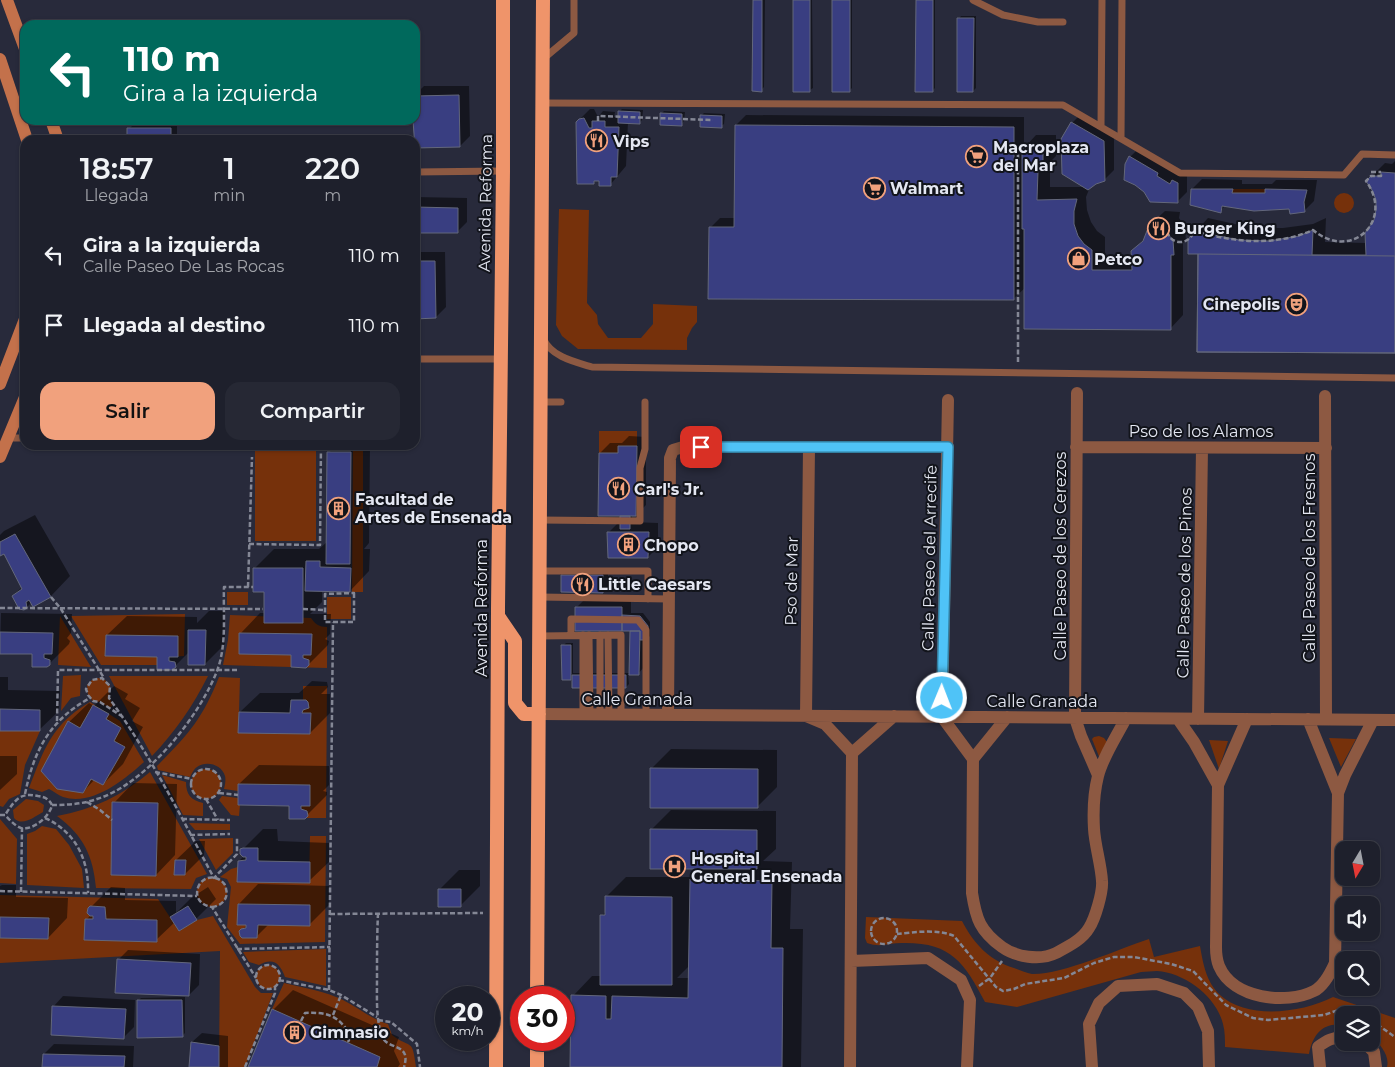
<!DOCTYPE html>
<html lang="es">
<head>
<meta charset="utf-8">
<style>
	body { margin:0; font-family:Montserrat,sans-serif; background:#262834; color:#f1f3f6; height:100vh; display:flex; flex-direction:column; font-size:19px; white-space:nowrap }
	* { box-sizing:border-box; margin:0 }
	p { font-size:16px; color:#a1a3a9 }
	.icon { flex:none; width:28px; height:28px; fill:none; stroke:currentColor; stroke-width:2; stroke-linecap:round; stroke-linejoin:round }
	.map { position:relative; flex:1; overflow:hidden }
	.drawer { position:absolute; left:20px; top:135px; width:400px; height:315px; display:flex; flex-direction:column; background:#1e202c; border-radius:15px; box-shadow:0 1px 4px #0004,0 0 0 1px #3c3e48 }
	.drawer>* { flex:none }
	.top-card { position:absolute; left:20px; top:20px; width:400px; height:105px; border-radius:15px; box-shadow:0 1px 4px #0004,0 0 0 1px #3c3e48; background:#00695c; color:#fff; overflow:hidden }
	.needle { width:32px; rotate:190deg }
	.buttons { position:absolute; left:1335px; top:841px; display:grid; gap:10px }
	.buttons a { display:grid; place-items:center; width:45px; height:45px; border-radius:10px; background:#1e202c; box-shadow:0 1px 4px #0004,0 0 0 1px #3c3e48; font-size:25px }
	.speed { position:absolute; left:435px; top:986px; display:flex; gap:10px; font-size:25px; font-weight:700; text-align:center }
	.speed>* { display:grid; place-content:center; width:65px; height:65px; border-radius:50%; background:#1e202c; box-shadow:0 1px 4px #0004,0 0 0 1px #3c3e48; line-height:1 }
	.speed small { font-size:12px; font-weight:400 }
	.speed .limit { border:8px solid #d22; background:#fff; color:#111 }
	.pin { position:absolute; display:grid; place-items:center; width:42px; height:42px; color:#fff; margin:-21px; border-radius:10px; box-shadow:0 2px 8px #0006 }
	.me { position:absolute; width:55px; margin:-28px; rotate:1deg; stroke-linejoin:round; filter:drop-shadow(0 0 4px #0008) }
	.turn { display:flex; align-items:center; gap:18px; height:105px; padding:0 20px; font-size:22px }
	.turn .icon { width:65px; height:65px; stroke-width:2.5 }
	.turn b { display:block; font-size:35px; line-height:42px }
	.eta { display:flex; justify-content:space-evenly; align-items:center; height:85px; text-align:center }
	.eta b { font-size:30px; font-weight:600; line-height:35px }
	.action { display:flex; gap:10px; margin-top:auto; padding:10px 20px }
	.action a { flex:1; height:58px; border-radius:15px; background:#f1a17d; color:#111; font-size:20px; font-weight:600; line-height:58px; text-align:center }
	.action a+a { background:#262834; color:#f1f3f6 }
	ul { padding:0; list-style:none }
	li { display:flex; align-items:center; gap:15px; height:70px; padding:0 20px }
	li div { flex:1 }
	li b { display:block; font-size:19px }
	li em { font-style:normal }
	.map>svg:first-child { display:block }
	.green { fill:#76310b }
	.shadow { fill:#0007; fill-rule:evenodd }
	.building { fill:#393e81; stroke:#63677b }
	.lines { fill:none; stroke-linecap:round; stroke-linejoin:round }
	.path { stroke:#848795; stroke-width:2.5; stroke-dasharray:5 2.5; stroke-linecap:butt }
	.service { stroke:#8d5942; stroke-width:7 }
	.minor { stroke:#8d5942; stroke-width:12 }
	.secondary { stroke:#c3714b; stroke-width:12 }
	.trunk { stroke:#ef946a; stroke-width:14 }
	.route-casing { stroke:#337fa1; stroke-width:12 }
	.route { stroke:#4fc3f7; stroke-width:9 }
	.labels { text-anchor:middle; stroke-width:4; stroke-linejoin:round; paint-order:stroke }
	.poi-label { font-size:16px; font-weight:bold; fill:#e4e7f2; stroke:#12141b; text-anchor:start }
	.street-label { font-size:16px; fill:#e4e7f2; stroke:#12141b }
</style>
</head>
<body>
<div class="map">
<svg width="1395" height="1067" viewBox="0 0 1395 1067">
	<rect width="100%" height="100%" fill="#282a3b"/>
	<path class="green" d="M1233 189H1265V193H1232Z
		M1334 203a10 10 0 1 1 20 0a10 10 0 1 1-20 0Z
		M559 209 589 210 587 303 597 315 598 324 608 338H641L653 324V304L697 306V322L692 328 687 338V350L578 349 562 336 556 325Z
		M599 431H637V446H618V453H599Z
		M255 445H316V541H255Z
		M353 445H363V592H352Z
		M227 592H248V605H227Z
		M327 597H351V619H327Z
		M185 614 184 656 169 657 157 665H101L71 616Z
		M230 615 311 618C315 624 319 627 327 627V668L223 665 228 640Z
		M60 616 91 667 58 665Z
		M81 675 80 696 71 698 61 711 63 676Z
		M109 676H208C193 706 175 732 152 756Z
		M219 677 240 678 239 712 290 713 291 700H303V686H327L326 818H306L301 806H310V785L238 784V791L224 789C225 785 226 780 225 776 222 765 207 760 197 767 194 769 192 773 190 777L158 770 157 766C188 735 203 718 219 677Z
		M98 678 105 680 110 686 109 697 113 705 110 708 100 702 93 701 88 695 87 685 92 680Z
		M90 702 120 721 144 762C123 781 92 806 63 797 58 795 53 791 49 789L42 792 29 788C44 749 52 724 90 702Z
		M0 731H40L25 765 20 794 9 799 3 807 0 806Z
		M1099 736 1104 738 1107 742 1100 759 1092 739 1094 737Z
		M1329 738 1356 739 1341 767Z
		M1209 740 1228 741 1219 769Z
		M191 784a15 15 0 1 1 30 0a15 15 0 1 1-30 0Z
		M150 772 207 874 196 878 191 889 96 888C93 856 84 836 57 816 92 810 123 795 150 772Z
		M162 775 186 782C186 795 191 800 203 803V816L183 815Z
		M222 796 238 798V805H240L239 816 231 815 219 800Z
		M26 799 38 801 44 805 43 812C34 817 22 827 14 818L13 810Z
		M0 819 17 839 16 884 0 883Z
		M189 823 230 824V830H195Z
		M42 826 56 829 69 845 82 869 84 888 27 885V834L35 831Z
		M310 836H326L325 942 240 944 227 927 231 887 227 879 220 877 231 869 238 867 237 881 309 883Z
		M233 838V853L216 870 199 839Z
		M197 892a15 15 0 1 1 30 0a15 15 0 1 1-30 0Z
		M0 895 158 899 179 931 197 920 213 916 255 987 261 993H273L245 1067H219L220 951 0 963Z
		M866 917 962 921C974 944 989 960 1014 968 1020 970 1026 973 1032 974 1061 975 1119 949 1149 939L1154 957 1200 946C1203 963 1206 982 1220 995 1247 1020 1302 1013 1333 997L1395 1018V1067H1387C1390 1056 1380 1043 1371 1037V1015H1344V1025C1322 1022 1313 1035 1309 1054L1225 1047C1225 1040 1225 1031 1223 1024 1216 996 1185 973 1157 971 1152 971 1146 972 1141 972L1017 1007 985 1002C964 962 951 942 902 943 889 943 880 948 867 943L865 938Z
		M326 949V986L285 977C280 963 273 957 259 965L249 962 243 952Z
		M256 977a12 12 0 1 1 24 0a12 12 0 1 1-24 0Z
		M284 983C304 988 325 991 343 1000 359 1008 371 1019 388 1024L392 1035C412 1050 412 1037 416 1067H377L380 1057 272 1009Z"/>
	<path class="shadow" d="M754 0H765L764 87 761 90Z
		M794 0H812L813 88 810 90Z
		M833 0H852V88L849 91Z
		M917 0H935V88L932 91Z
		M961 16H976V88L973 91 959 19Z
		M424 86H469L470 136 460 146 414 140 415 95Z
		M590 109H594L598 117 603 111 615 112 614 117H619V112L622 109 643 110 642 120 639 123 628 122 626 166 610 185 600 180H596L593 183 577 122Z
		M664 111 685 112 684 121 681 124 661 114Z
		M704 113 725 114 724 124 721 126 701 116Z
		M1082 113 1114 131V170L1104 180 1090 187 1086 197 1087 210 1091 222 1097 231 1105 237V257H1132V252L1145 238 1151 224 1165 211 1180 212 1179 218 1185 227 1186 241 1183 243V315L1170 329 1026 287 1013 299 710 228 720 218H735L736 125 746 115 1024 117V148L1036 135H1056V156L1050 162V187H1085L1072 123Z
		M177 122V140H129V129L135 123Z
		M1140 147 1187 174V192L1177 202 1130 157Z
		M1395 161V352L1199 253 1195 232 1208 218 1253 228H1283L1313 224 1326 218 1325 242 1366 243 1377 211V199L1367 181 1385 163 1392 164Z
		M1202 179 1242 180V184H1272L1276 180H1317L1314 201 1304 211 1290 207 1226 205 1220 211 1192 189Z
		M415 197 467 198V222L457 232 415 231Z
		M415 252H445L446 307 436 317H415Z
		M629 436 646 437V505L636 515H632V522L658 523V547L648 557 609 532 619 522 622 515 600 453 610 443H622Z
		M336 445H370L369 543 364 549H370L369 571 350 591 322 590V602L310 614H331L330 634 325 639 329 641 328 645 308 665 292 653 241 633 260 613H265V590L254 569 274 549H319L327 542 329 453Z
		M35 515 70 576 51 596 33 605 32 602 26 608 13 596 22 587 5 552 0 555V535L4 531Z
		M569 569H608V585L602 591 562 575Z
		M587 597H631V613H643L650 622V636L647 639 644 667 638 674H628L629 684 626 687 563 679V646L566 643H573V673H630L631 630 577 607Z
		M209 611H225V644L205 664 189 652 174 667 158 656 107 635 127 616 197 617V623Z
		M1 613 72 614 71 633 67 638 70 641 69 644 49 664 33 653 0 652Z
		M0 677H8V690L60 691 59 711 39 730H0Z
		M312 681 327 682 328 687 321 694H330V713L310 733 240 712 260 693H299Z
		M114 686 128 694 125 699 140 708 132 721 143 727 123 764 103 784 95 779 83 792 69 722 89 703 94 706Z
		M671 749 777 750V787L757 807 651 769Z
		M0 756H17V774L0 790Z
		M259 765 329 766V785L323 791 327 792V795L304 818 290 805 239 784Z
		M133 783 177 784 175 855 156 875 114 803Z
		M671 810 776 811V849L763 861 792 862 790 929H803L801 1067H571L573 996 592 976H601L602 916 606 911V897L626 877H691V880L704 868 651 830ZM690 965V978H677Z
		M263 829H277L278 841 329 843V862L309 881 239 861 244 856 243 849Z
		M196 841H205L204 855 185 874 176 860Z
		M459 870H480V886L460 906 439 890Z
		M258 884 329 886V905L309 925 269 924 257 936 241 931 248 924 239 904Z
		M2 885H16V897L68 898 67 918 48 938 0 937V886Z
		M111 887 125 888V900L176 901V913L191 898 208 887 216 899 196 919 180 929 175 922 156 940 86 920 91 915 89 909Z
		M128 950 200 954 199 985 189 995 118 960Z
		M293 990 399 1037 394 1051 400 1064 398 1067H250L273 1010Z
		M63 996 135 1000 134 1027 124 1037 54 1006Z
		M185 997V1033L182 1036 138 1001 141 998Z
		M202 1033 228 1036V1067H191L192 1042Z
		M54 1044 134 1046 133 1067H44V1054Z"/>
	<path class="building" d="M753 0H762V92L752 91Z
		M793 0H810V92H793Z
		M832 0H850V92H832Z
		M916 0H933V92H915Z
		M957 18H974L973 92H957Z
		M459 95 460 147 415 148 413 120H415V96Z
		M618 111 640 112V124L618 123Z
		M660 113 682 114V126L660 125Z
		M700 115 722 116V128L700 127Z
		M584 118 589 128H592V121H605V127H619L617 177H611V186H599V181H594V184H577L576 122 579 119Z
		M1071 122 1104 141 1105 181 1096 184 1088 190 1062 174 1061 139Z
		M735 125 1014 127V300L708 299 709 227H734Z
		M127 128H171V140H127Z
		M1022 148H1043V171H1038L1037 200 1077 199 1074 211V224L1078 236 1084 244 1092 250V270H1132L1131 251 1143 241 1150 223 1167 224 1166 232 1173 240 1174 255H1171V330L1024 329V229H1022Z
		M1129 156 1158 173 1157 176 1170 184 1172 180 1178 183V203L1150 202 1144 192 1135 185 1124 180 1125 164Z
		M1381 172 1395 173V353L1197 352 1198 254H1188V240L1194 231 1239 240 1269 241 1299 236 1313 230 1312 255H1366L1365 233 1374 220 1376 210V200L1372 190 1366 181 1371 176H1381Z
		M1191 189H1233L1232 193H1265V189L1307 190 1304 202 1305 212 1290 214 1289 209 1254 211 1222 206 1221 213 1190 205Z
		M415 207 458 208V233H415Z
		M1198 254 1395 256V353L1197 352Z
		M415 261H435L436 318 415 319Z
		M618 446H637L636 516H598L599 453H618Z
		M327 452H351L350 564H326Z
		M620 516H630V529H620Z
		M607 532H649L648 558H608Z
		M15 534 51 597 33 607 29 600 26 602 27 608 24 610 19 609 12 596 22 589 4 554 0 556V542Z
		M306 561H320V567L351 568 350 592 305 591Z
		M253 568H303V623H264V592H253Z
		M561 575H603V593L561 592Z
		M575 607H622V631H575Z
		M622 615 640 616 648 626V640H640V631H622Z
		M188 630H206L205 665H188Z
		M630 631H640L639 675H629Z
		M0 632 53 633 52 654H44V658L50 660V665L47 667H32V654H0Z
		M239 633 312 634 311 655H303V658L309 660V665L306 668 291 667V655L239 654Z
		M106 635 178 636V657H169V661L175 662 176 667 172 670H157V657L105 656Z
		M561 645H571V680H562Z
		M572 675H626V688H572Z
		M291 700H306L308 702 309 708 303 710 302 713H311L310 734 238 733 239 712 290 713Z
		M93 705 109 714 106 719 121 728 114 741 125 747 103 785 91 779 83 793 57 789 41 771 68 721 80 728Z
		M0 709 40 710V731H0Z
		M650 768 758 769V808H650Z
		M238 784 310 785V806H301V809L307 811 308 816 305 819H289V806L238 805Z
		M112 802 158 803 156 876 111 875Z
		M650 829 757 830V869H650Z
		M243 848H258V861L310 862V883L237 882 238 861 246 860V857H243L240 854V849Z
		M175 860H186L185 875H174Z
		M690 879 772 881 771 948H783L782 1067H570L571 995 606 996V1019H611L612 996 688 998Z
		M438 889H461V907H438Z
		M605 896 672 897V985H600V915H605Z
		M238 904 310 905V926L258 925 257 938H242L240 936 239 931 241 929 246 928V925H237Z
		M90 906 105 907 106 919 157 920V942L84 940 85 919H93V916H90L87 913 88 908Z
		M188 906 197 920 179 931 170 917Z
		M0 917 49 918 48 939 0 938Z
		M117 959 191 963 189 996 115 993Z
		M137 1000H182L183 1037 137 1038Z
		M52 1006 126 1009 124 1039 51 1035Z
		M272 1009 380 1057 377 1067H248Z
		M191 1042 219 1046V1067H189Z
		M43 1054 125 1056 124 1067H42Z"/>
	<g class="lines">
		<path class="path" d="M598 121V116L713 120
			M1371 172H1381
			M1167 224C1164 244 1188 249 1194 231 1234 242 1274 247 1313 230 1351 262 1395 221 1366 181L1371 176H1381V172
			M1018 362V148
			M249 544 320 545 321 445
			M248 587 252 457
			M354 593V622H325V594Z
			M51 597 61 609 104 678
			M0 608 263 609
			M303 609 325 610
			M123 717 100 702 93 701 88 695 86 689 92 680 102 678 110 686 109 698C150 754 181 817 214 878L237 854V837
			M57 721 58 670H239
			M191 784a15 15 0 1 1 30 0a15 15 0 1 1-30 0Z
			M155 772 192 779
			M219 793 238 795
			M25 794C34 750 50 720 90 698
			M206 799 218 820
			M87 802 100 810 112 820
			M52 805C67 805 83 804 97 799 146 784 199 717 217 671 227 645 223 614 224 587H253
			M0 815H5C10 820 15 826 21 828 33 831 50 816 52 805 49 799 45 797 38 796 20 792 15 800 5 815
			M45 818C76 832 89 860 88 893
			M182 819 230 820
			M190 835 230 834
			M0 891 197 896
			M21 892 22 828
			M212 907C221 906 229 899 226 889 226 885 223 882 220 880 199 868 185 903 212 907L256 978
			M378 913C377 935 377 958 377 980 377 998 376 1016 381 1034 386 1052 412 1041 404 1067
			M330 914 483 913
			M871 931a13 13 0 1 1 26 0a13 13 0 1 1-26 0Z
			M897 934C914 932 939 929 954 936L996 987 1003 991 1014 989 1025 984 1064 978 1094 963 1114 957H1134L1171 964 1193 971 1226 1005 1253 1018 1268 1020 1324 1015 1344 1008H1352L1365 1015
			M237 949 330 947
			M256 977a12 12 0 1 1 24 0a12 12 0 1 1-24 0Z
			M279 980 329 990 341 995 377 1017
			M979 986 990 978 1002 961
			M329 990 333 622
			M333 1015 341 995
			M378 1020 391 1022 417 1044 420 1067
			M1371 1020 1395 1037
			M301 1021 305 1013C328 1012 338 1015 351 1036L348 1042
			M245 1067 275 993V986"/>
		<path class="service" d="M973 0 1003 15 1038 22H1063
			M543 59 574 33V0
			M542 103 1063 105 1180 173 1344 175 1362 154 1395 155
			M1101 127 1102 0
			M1121 138 1122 0
			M415 172 503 171
			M543 338C551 357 575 362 592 367L1395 378
			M415 359H501
			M541 402H561
			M8 438H25
			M540 520 640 521V468L645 449V402
			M540 571H648V599
			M540 597 669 599
			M571 635V619L638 620 646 630V715
			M583 635V714
			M589 635 590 715
			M600 635V715
			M608 635 609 715
			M540 636 621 635V715"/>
		<path class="minor" d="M1077 393 1075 718 1081 736 1098 775
			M1325 396 1326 719
			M948 400 942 717 973 759
			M809 447 806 716 825 724 852 753
			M1076 447 1326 448
			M539 714 1395 720
			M668 715 670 458 673 450 683 447H948
			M1178 719 1194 742 1218 785
			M1198 719 1202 448
			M1247 719 1218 785 1216 947C1216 953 1217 961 1219 966 1233 999 1286 1005 1314 991 1324 986 1331 972 1335 963L1338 793 1345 775 1373 720
			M1308 719 1338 793
			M973 759 972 893C976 919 980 931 1002 947 1016 957 1040 961 1056 953 1067 947 1082 940 1089 928 1095 919 1103 892 1102 881 1101 864 1095 846 1094 829 1093 812 1094 792 1098 776 1103 756 1117 736 1126 718
			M973 759 1007 717
			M851 961 928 958 961 980 970 1000 967 1067
			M1364 1042 1374 1052 1376 1067
			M850 1067 852 753 894 716
			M1092 1067 1089 1024 1099 1003 1118 986 1157 984 1184 993 1198 1007 1208 1031 1209 1067
			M1320 1067 1318 1047C1327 1040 1333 1037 1344 1038"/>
		<path class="secondary" d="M7 0 25 49
			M0 59 27 140
			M51 120 58 140
			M0 384 25 319
			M0 457 25 397"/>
		<path class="trunk" d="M498 616 515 641V703L524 714H539
			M537 998 543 0
			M496 1067 498 608 503 171V0
			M537 1067V1040"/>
	</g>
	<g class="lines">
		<defs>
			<path id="route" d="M701 447H948L942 698"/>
		</defs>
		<use href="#route" class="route-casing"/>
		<use href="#route" class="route"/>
	</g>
	<defs>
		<symbol id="restaurant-ring" viewBox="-11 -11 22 22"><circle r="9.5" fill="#12141b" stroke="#f1a17d" stroke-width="1.5"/><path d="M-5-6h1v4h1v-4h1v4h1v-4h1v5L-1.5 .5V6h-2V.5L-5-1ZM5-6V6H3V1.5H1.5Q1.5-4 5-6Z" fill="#f1a17d"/></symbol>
		<symbol id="supermarket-ring" viewBox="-11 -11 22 22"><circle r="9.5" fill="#12141b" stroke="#f1a17d" stroke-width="1.5"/><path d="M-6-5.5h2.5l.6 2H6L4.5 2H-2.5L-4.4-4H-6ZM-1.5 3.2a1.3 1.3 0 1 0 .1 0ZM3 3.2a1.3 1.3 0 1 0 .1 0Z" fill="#f1a17d"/></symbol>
		<symbol id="shop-ring" viewBox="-11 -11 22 22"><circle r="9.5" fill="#12141b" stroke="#f1a17d" stroke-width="1.5"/><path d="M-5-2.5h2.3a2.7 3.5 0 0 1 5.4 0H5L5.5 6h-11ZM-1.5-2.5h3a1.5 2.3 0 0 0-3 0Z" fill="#f1a17d"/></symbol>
		<symbol id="theatre-ring" viewBox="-11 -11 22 22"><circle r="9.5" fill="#12141b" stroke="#f1a17d" stroke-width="1.5"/><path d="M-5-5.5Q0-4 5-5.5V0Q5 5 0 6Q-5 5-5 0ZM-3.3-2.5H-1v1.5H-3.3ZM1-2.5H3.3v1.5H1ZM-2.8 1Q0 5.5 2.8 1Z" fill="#f1a17d"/></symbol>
		<symbol id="building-ring" viewBox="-11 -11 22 22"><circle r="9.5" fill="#12141b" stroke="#f1a17d" stroke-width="1.5"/><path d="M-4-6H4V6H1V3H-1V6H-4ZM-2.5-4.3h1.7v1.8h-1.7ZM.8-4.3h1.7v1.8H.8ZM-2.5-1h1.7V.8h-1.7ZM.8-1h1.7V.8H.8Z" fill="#f1a17d"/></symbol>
		<symbol id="hospital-ring" viewBox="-11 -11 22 22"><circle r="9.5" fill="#12141b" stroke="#f1a17d" stroke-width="1.5"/><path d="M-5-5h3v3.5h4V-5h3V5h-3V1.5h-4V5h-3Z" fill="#f1a17d"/></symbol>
	</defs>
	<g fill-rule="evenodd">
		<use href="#restaurant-ring" x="584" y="128" width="25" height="25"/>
		<use href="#supermarket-ring" x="964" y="144" width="25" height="25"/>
		<use href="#supermarket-ring" x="862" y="176" width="25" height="25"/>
		<use href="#restaurant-ring" x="1146" y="216" width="25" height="25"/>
		<use href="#shop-ring" x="1066" y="246" width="25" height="25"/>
		<use href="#theatre-ring" x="1284" y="292" width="25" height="25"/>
		<use href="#restaurant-ring" x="606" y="476" width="25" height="25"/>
		<use href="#building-ring" x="326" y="496" width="25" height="25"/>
		<use href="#building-ring" x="616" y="532" width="25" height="25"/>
		<use href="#restaurant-ring" x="570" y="572" width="25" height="25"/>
		<use href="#hospital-ring" x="662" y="854" width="25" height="25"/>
		<use href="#building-ring" x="282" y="1020" width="25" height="25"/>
	</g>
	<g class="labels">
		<g class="poi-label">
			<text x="613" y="147">Vips</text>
			<text x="993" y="153">Macroplaza<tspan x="993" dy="18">del Mar</tspan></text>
			<text x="890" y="194">Walmart</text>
			<text x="1174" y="234">Burger King</text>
			<text x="1094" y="265">Petco</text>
			<text x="1280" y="310" text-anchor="end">Cinepolis</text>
			<text x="634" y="495">Carl's Jr.</text>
			<text x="355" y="505">Facultad de<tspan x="355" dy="18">Artes de Ensenada</tspan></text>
			<text x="644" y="551">Chopo</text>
			<text x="598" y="590">Little Caesars</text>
			<text x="691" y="864">Hospital<tspan x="691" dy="18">General Ensenada</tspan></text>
			<text x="310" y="1038">Gimnasio</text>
		</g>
		<g class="street-label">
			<text transform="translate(485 203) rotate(-89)" y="6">Avenida Reforma</text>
			<text x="1201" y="437">Pso de los Alamos</text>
			<text transform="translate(1060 556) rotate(-90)" y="6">Calle Paseo de los Cerezos</text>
			<text transform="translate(929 558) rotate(-89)" y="6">Calle Paseo del Arrecife</text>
			<text transform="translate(1309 558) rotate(-90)" y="6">Calle Paseo de los Fresnos</text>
			<text transform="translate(791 581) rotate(-89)" y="6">Pso de Mar</text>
			<text transform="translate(1184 583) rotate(-89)" y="6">Calle Paseo de los Pinos</text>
			<text transform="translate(481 608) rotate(-90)" y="6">Avenida Reforma</text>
			<text x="637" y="705">Calle Granada</text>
			<text x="1042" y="707">Calle Granada</text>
		</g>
	</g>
</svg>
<div class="buttons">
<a><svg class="needle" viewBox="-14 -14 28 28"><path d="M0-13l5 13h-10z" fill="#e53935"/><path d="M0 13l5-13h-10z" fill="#a1a3a9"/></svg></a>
<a><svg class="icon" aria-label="sound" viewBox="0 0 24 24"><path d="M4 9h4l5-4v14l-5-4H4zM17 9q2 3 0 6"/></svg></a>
<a><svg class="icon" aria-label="search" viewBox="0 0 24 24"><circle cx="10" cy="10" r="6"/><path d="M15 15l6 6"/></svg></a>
<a><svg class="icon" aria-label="layers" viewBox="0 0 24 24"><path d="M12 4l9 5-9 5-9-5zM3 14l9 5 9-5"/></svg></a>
</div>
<div class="speed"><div>20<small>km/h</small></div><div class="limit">30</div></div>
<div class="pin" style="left:701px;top:447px;background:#d93025"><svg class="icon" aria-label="arrive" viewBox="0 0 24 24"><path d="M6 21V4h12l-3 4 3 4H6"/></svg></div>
<svg class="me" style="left:942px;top:698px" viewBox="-20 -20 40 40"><circle r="17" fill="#4fc3f7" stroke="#fff" stroke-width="3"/><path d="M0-11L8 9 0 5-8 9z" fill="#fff"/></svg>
<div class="top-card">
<div class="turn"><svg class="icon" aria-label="left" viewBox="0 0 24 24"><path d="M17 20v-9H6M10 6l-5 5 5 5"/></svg><div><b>110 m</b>Gira a la izquierda</div></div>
</div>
<section class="drawer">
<div class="eta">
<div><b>18:57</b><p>Llegada</p></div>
<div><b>1</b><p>min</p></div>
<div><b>220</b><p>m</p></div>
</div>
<ul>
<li><svg class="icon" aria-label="left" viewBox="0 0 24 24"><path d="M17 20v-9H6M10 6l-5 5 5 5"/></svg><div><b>Gira a la izquierda</b><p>Calle Paseo De Las Rocas</p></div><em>110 m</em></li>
<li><svg class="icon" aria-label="arrive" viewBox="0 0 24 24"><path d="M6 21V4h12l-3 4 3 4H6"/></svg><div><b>Llegada al destino</b></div><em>110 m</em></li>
</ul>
<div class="action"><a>Salir</a><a>Compartir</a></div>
</section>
</div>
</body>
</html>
